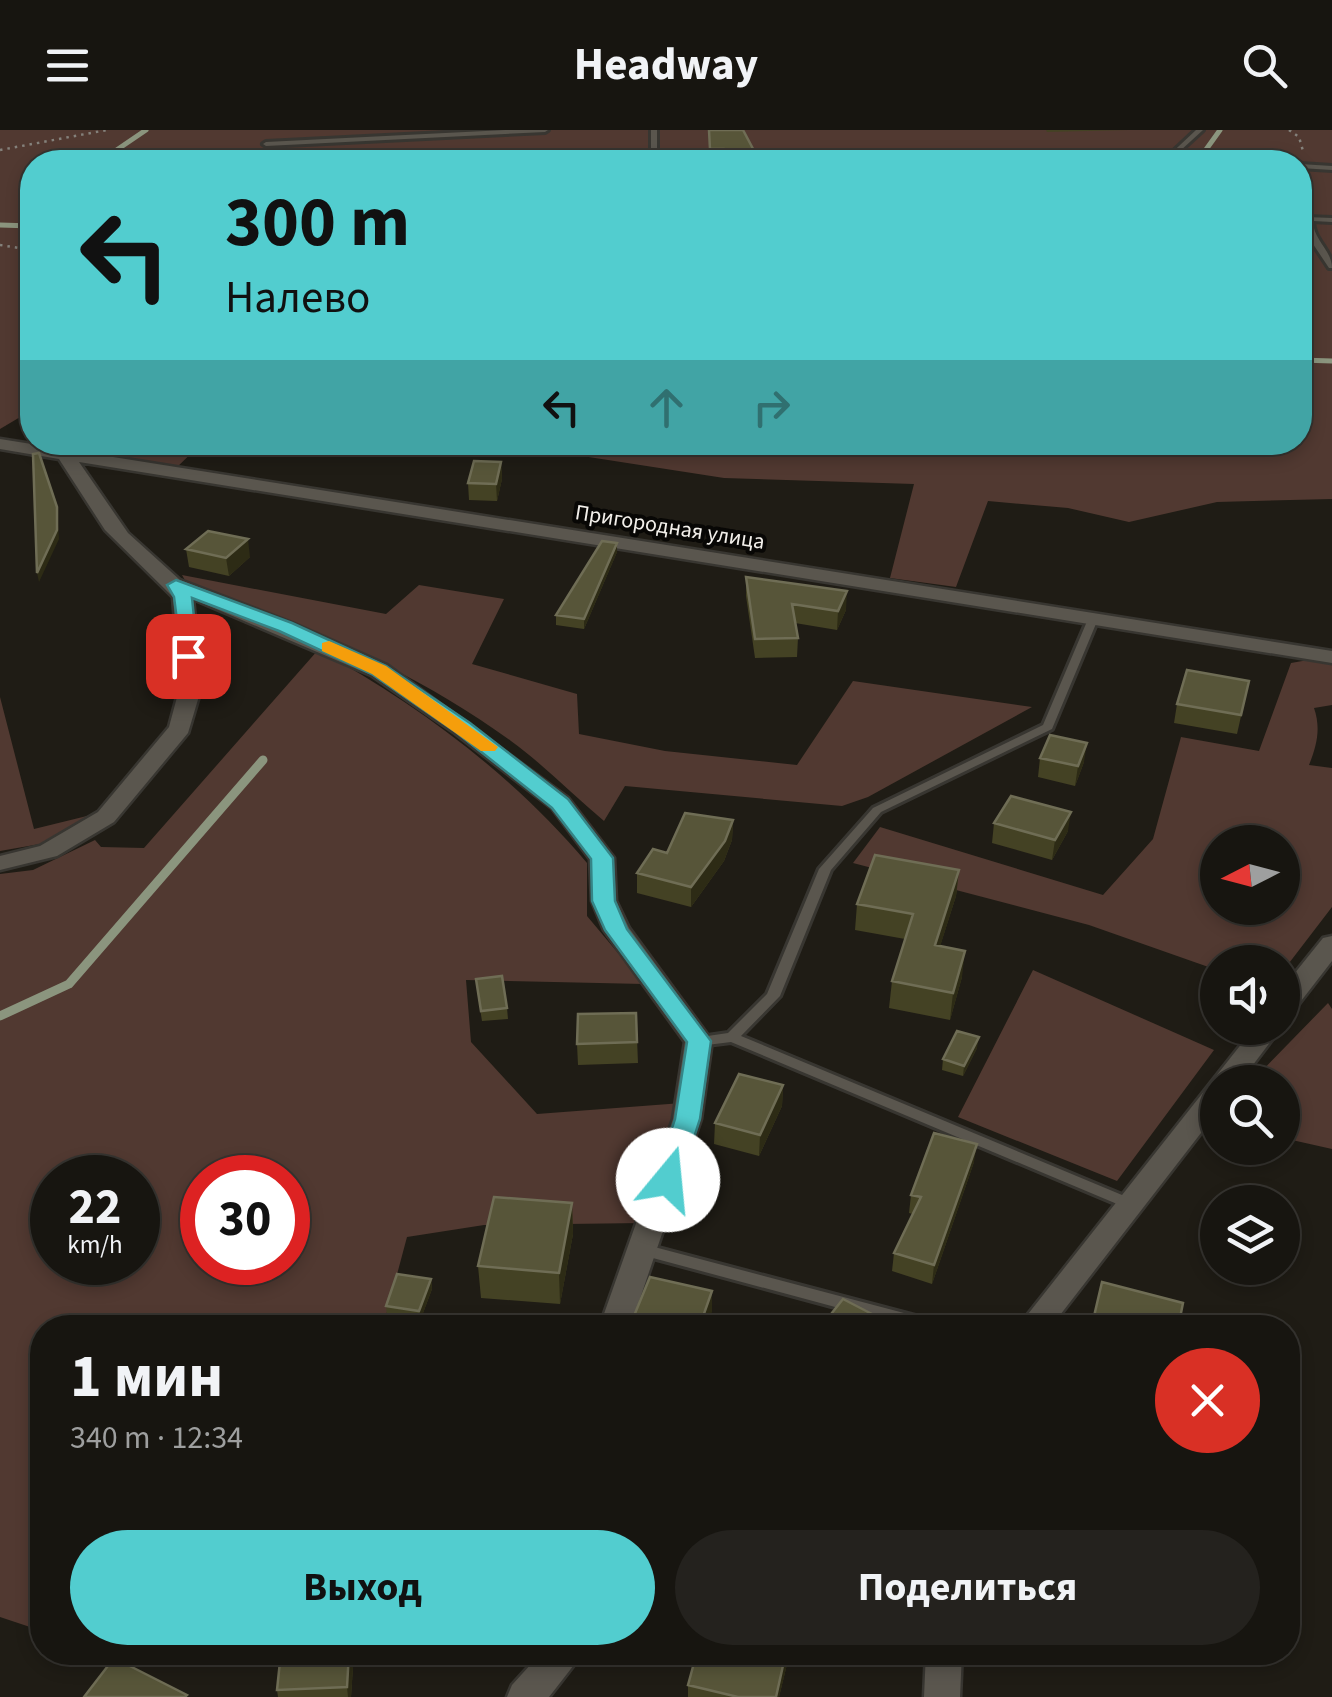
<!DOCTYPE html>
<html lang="ru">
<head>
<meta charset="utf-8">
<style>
	body { margin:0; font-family:"Source Sans 3",sans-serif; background:#24221e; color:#f1f3f6; height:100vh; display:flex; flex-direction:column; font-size:38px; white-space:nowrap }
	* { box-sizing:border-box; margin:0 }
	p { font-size:32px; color:#9e9f9f }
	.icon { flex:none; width:55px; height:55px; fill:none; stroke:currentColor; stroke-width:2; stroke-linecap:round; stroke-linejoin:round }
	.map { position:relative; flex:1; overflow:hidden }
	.sheet { position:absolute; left:30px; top:1185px; width:1270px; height:350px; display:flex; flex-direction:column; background:#171510; border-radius:40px; box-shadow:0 5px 15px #0003,0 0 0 2px #363430 }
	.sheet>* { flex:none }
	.top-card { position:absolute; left:20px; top:20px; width:1292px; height:305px; border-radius:40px; box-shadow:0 5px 15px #0003,0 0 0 2px #363430; background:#52cdcf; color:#111; overflow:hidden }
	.needle { width:65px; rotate:264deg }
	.tools { position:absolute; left:1200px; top:695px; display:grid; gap:20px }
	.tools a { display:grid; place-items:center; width:100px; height:100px; border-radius:50%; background:#171510; box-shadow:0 5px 15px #0003,0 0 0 2px #363430; font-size:50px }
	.speed { position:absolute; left:30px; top:1025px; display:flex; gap:20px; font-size:50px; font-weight:700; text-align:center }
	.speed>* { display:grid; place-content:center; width:130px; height:130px; border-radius:50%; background:#171510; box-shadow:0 5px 15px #0003,0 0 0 2px #363430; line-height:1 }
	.speed small { font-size:25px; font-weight:400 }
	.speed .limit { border:15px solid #d22; background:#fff; color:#111 }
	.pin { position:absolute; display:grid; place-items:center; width:85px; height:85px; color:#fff; margin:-42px; border-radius:20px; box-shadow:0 5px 15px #0006 }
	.me { position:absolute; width:110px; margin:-55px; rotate:17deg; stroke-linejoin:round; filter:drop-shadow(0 0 8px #0008) }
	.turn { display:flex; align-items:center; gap:35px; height:210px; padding:0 40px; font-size:45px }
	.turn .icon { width:130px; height:130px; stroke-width:2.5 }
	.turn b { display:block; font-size:70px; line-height:85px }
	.lanes { display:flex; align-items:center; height:95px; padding:0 40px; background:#0003; justify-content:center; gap:50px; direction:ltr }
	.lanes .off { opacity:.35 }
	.round { display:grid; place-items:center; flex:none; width:105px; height:105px; border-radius:52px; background:#24221e }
	.overview { display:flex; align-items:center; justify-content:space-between; height:170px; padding:0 40px }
	h1 { font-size:60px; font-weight:700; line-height:75px }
	.action { display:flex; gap:20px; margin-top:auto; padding:20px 40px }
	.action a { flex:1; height:115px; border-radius:60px; background:#52cdcf; color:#111; font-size:40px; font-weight:700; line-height:115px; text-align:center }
	.action a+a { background:#24221e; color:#f1f3f6 }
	header { display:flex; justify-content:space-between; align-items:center; height:130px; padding:0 40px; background:#171510; font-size:45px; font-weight:700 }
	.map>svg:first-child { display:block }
	.green { fill:#513931; fill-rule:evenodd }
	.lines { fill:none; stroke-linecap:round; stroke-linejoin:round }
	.stream-far1 { stroke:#8b957e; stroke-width:5 }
	.stream { stroke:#8b957e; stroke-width:9 }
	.service-casing { stroke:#383631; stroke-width:6 }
	.minor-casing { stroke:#383631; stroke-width:5 }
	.path { stroke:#84817b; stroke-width:2.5; stroke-dasharray:2.5 5; stroke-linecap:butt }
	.service { fill:#5a564e; fill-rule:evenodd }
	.minor { fill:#5a564e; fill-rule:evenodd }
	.wall { fill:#444224 }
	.shaded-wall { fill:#2d2b15 }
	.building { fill:#575539; stroke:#6f6d55; stroke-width:2.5 }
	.route { fill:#52cdcf; stroke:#358587; stroke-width:2.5 }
	.slow { fill:#f59e0b }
	.labels { text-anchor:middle; stroke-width:8; stroke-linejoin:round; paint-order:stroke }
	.far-street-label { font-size:22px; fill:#f3f0eb; stroke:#080705 }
</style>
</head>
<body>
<header><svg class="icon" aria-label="menu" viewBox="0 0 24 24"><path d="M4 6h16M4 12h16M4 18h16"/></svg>Headway<svg class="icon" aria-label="search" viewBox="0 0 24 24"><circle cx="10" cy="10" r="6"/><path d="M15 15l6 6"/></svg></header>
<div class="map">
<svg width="1332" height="1567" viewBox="0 0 1332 1567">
	<rect width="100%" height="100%" fill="#1f1c15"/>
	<path class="green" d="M0 0H1332V369L1217 372 1129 392 1068 378 988 371 956 457 890 448 914 354 724 348 499 313 1300 312V32H32V280L0 299Z
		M110 313H202L175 339 95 325Z
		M182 445 386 484 419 455 504 469 472 534 577 564 579 604 665 621 797 635 853 551 1032 577 868 667 842 676 625 656 604 691C573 665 544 635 511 611 412 539 300 493 186 452Z
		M318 520C418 574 514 646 587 733V786L644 854 466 850 471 912 537 984 682 973 643 1093 484 1095 407 1107 383 1197 42 1198V1501L0 1487V744L33 740 95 710 101 717 144 718ZM52 1048H138V1132H52ZM202 1048H288V1132H202Z
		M1308 530 1332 534V575L1314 578C1321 598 1317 615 1309 635L1332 638V777L1283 841 1282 832H1218L1217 840 1089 795 853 733 880 697 1103 765 1153 709 1181 607 1259 621 1291 533ZM1218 712H1282V778H1218Z
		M0 567 34 699 95 684 40 714 0 721Z
		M1033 840 1214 920 1117 1051 958 987Z
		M1328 873 1332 879V1019L1283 1008 1282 952H1251Z"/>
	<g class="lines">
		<path class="stream-far1" d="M99 32 146 0
			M1203 32 1205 21 1220 0
			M0 95 32 96
			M1300 230 1332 231"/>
		<path class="stream" d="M0 886 69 854 263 630"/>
		<defs>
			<path id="service" d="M505 0H548L545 2 266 16 263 14 266 12Z
				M651 0H657V32H651Z
				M1196 0H1203L1168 32H1162Z
				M1300 34 1332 36V40L1300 38Z
				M1306 87 1332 88V92L1313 91C1313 110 1332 120 1332 138H1329L1305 102Z
				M1093 486 1098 489 1052 599 881 682 831 740 780 866 741 906 1134 1070 1136 1074 1134 1078 1129 1079 731 912 699 916 694 914 692 911 694 908 728 903 767 864 819 739 873 678 1043 595 1088 489Z
				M643 1114 938 1192 944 1194 946 1198H913L638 1124 635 1120 638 1116Z"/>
			<path id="minor" d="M0 309 1332 521V533L79 332 128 403 180 450 292 493 387 535 568 668 614 728 616 771 629 798 712 911 701 989 630 1198H599L673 989 685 912 604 800 592 771 590 729 552 678 455 603 371 545 193 469 202 556 188 603 114 692 57 726 0 740V726L40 716 98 682 169 597 180 556 173 467 105 400 59 329 0 319Z
				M1332 806V831L1291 884 1282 887V859L1323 808Z
				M1254 898H1281L1240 952H1218V981L1050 1198H1017Z
				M542 1522H584L549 1567H507L512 1555Z
				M926 1522H962L960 1567H924Z"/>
		</defs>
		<use href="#service" class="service-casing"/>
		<use href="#minor" class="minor-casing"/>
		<path class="path" d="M1289 0 1299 7 1303 21
			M0 20 107 0
			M0 115 32 120"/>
		<use href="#service" class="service"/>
		<use href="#minor" class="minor"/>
	</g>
	<path class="wall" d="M708 0H743L721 26H710Z
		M1046 0H1128L1047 2Z
		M501 332 502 349 497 371 469 370 468 353Z
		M617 413V422L584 499 556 495V485Z
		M186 419 250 427 229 446 189 437Z
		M746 447 846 480 837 500 795 493 798 508 797 527 755 528 746 466Z
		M1249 551 1237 604 1174 593 1177 574Z
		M1040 628 1084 632 1075 656 1038 647Z
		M733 690 732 710 724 731 691 777 637 763V743L667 723Z
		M994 693 1068 701 1052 730 992 713Z
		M959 740 956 766 940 816 962 847 950 890 889 878 892 851 905 809 855 800 857 774Z
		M477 860 507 878 508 889 482 891Z
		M636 883 638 933 578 935 577 914Z
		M977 918 963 946 942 940 943 929Z
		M783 955 782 976 759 1026 714 1014 715 993Z
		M974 1032 932 1154 892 1141 894 1123 913 1084 909 1083 911 1065Z
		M572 1073 573 1104 560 1174 481 1168 478 1136Z
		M431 1149 432 1159 420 1191 387 1186 386 1176Z
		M281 1522H354L351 1567H278L277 1560Z
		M790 1522 779 1567H688V1555Z"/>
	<path class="shaded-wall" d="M501 332 502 349 497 371 496 354Z
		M57 377 59 409 39 452 37 443Z
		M248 409 250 427 229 446 226 428Z
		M617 413V422L584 499V489Z
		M847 461 846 480 837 500 838 481Z
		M1087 613 1084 632 1075 656 1078 636Z
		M1071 682 1068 701 1052 730 1055 710Z
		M733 690 732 710 724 731 691 777V757Z
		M959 740 956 766 932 842 935 815Z
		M965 821 962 847 950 890 953 863Z
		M979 907 977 918 963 946 964 936Z
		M783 955 782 976 759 1026 760 1005Z
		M977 1014 974 1032 932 1154 934 1135Z
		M572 1073 573 1104 560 1174 559 1143Z
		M431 1149 432 1159 420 1191 419 1181Z
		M712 1161V1182L706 1198H699Z
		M349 1522H354L351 1567H348L347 1557Z
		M786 1522H790L779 1567H776Z"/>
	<path class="building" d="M709 0H743L760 32H719L723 19H710Z
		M1006 21 1010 32H953L949 22Z
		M862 25 865 32H767L764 28Z
		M39 323 57 377V400L37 443 33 324Z
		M474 331 501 332 496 354 468 353Z
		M208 401 248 409 226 428 186 419Z
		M602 411 617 413 584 489 556 485Z
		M746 447 847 461 838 481 792 474 798 508 755 509Z
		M1187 540 1249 551 1241 585 1177 574Z
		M1050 605 1087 613 1078 636 1040 628Z
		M1011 666 1071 682 1055 710 994 693Z
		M685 683 733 690 725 711 691 757 637 743 653 719 667 723Z
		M875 725 959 740 935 815 965 821 953 863 892 851 913 784 857 774Z
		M502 846 507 878 481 881 476 849Z
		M636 883 637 912 577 914 578 884Z
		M957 901 979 907 964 936 943 929Z
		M739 944 783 955 760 1005 715 993Z
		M934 1003 977 1014 934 1135 894 1123 921 1067 911 1065Z
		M494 1067 572 1073 559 1143 478 1136Z
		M397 1144 431 1149 419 1181 386 1176Z
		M650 1147 712 1161 699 1198H629Z
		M1102 1152 1183 1173 1178 1198H1102L1092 1195Z
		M843 1169 897 1197 820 1198Z
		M281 1522H349L347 1557 277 1560Z
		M697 1522H786L776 1567H738L688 1555Z
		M114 1528 187 1565 185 1567H84Z"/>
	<path class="route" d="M176 450 292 493 386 536 470 593 568 669 613 728 615 771 627 799 711 911 700 989 678 1057H659L655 1050 675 989 687 912 605 800 592 771 591 729 552 678 456 602 372 544 279 501 192 468 198 526 188 532 182 530 174 467 167 455Z"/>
	<path class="slow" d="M329 511 386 536 498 617 495 621H481L372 544 322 521V513Z"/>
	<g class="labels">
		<g class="far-street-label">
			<text transform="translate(670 396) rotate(9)" y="8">Пригородная улица</text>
		</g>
	</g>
</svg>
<div class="tools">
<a><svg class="needle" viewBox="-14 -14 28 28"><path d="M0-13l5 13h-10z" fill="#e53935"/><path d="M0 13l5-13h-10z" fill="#9e9f9f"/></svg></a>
<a><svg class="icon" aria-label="sound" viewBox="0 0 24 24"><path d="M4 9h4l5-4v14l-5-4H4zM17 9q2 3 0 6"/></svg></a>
<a><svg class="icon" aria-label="search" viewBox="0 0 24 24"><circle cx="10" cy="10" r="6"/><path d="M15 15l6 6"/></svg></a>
<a><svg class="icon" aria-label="layers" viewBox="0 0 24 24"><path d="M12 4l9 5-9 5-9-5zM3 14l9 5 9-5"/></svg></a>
</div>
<div class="speed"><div>22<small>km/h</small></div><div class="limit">30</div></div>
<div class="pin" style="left:188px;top:526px;background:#d93025"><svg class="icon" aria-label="arrive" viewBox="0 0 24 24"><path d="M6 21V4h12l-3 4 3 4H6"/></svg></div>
<svg class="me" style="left:668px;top:1050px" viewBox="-20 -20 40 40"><circle r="19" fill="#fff"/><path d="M0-13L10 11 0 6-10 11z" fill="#52cdcf"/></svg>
<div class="top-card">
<div class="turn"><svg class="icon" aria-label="left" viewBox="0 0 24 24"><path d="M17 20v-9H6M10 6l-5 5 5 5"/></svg><div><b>300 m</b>Налево</div></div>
<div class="lanes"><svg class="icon" aria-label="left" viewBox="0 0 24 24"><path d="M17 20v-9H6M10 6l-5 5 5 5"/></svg><svg class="icon off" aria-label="ahead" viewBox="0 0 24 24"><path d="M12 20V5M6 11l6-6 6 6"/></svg><svg class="icon off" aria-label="right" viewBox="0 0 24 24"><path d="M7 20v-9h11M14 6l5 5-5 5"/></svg></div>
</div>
<section class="sheet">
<div class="overview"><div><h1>1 мин</h1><p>340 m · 12:34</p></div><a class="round" style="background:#d93025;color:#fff"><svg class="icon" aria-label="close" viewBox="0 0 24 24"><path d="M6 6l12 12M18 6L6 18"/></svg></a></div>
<div class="action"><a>Выход</a><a>Поделиться</a></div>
</section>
</div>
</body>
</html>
